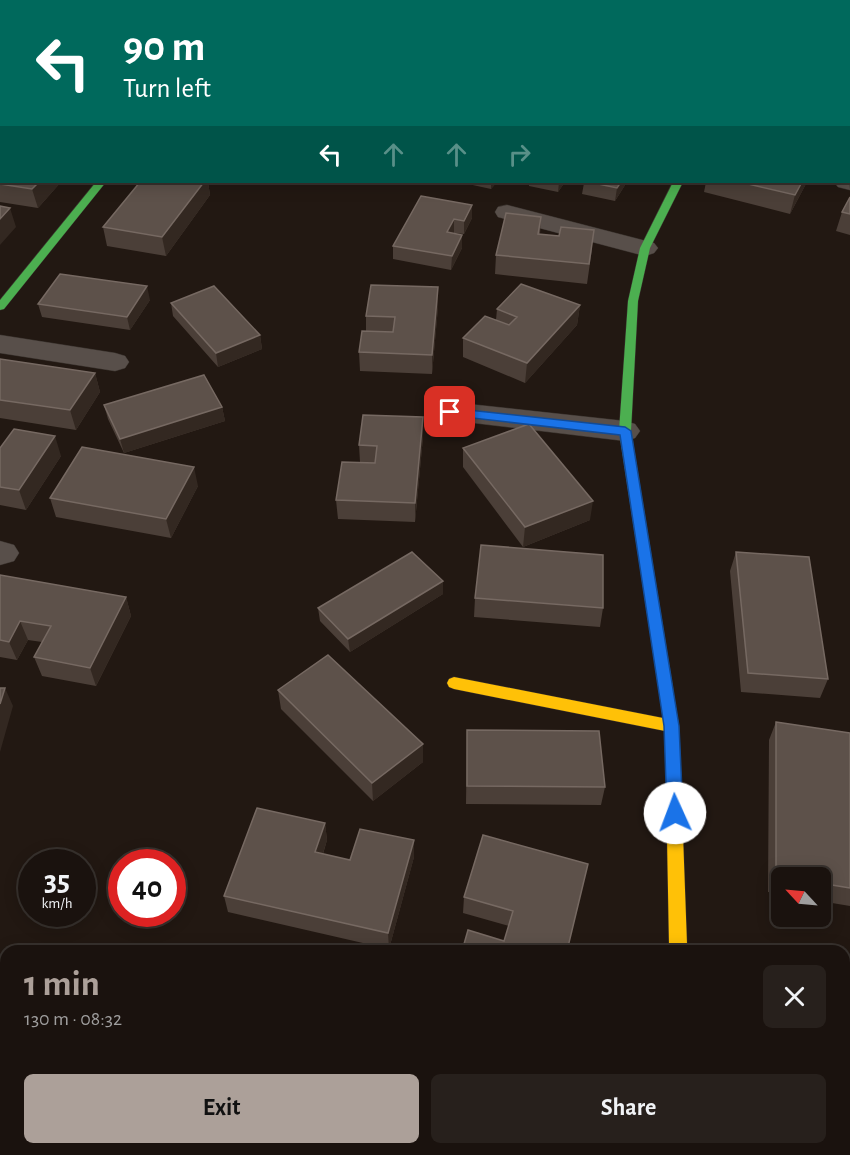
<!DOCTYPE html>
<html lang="en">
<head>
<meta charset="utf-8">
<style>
	body { margin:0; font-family:"Alegreya Sans",sans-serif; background:#27201c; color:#f1f3f6; height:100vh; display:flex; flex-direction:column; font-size:22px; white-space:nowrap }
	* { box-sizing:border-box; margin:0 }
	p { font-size:20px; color:#9f9e9e }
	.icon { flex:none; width:33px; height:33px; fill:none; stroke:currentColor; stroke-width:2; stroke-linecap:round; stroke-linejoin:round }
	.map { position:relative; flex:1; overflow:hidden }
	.drawer { position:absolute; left:0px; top:945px; width:850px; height:210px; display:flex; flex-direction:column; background:#1a120e; border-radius:18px 18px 0 0; box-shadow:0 3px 15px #0003,0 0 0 2px #38322e }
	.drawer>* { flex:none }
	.banner { position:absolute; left:0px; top:0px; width:850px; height:183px; box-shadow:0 3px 15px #0003,0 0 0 2px #38322e; background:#00695c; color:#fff; overflow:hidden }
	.needle { width:39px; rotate:296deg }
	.controls { position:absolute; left:771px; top:867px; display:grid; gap:12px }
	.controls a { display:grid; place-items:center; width:60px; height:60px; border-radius:9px; background:#1a120e; box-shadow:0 3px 15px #0003,0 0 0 2px #38322e; font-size:30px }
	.speed { position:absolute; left:18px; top:849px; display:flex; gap:12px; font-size:30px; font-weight:700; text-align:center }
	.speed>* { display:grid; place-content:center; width:78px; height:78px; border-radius:50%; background:#1a120e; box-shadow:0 3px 15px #0003,0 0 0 2px #38322e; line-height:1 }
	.speed small { font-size:15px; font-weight:400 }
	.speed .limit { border:9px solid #d22; background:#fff; color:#111 }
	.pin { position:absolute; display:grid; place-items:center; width:51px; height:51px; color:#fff; margin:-26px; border-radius:12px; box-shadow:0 3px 9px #0006 }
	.me { position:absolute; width:66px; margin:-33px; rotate:358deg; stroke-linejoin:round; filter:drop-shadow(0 0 4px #0008) }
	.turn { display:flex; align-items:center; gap:21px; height:126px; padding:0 24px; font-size:27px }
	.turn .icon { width:78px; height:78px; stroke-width:2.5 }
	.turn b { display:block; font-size:42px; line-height:51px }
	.lanes { display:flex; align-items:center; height:57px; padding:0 24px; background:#0003; justify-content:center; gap:30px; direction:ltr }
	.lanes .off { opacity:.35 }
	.round { display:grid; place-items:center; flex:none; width:63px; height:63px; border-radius:9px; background:#27201c }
	.overview { display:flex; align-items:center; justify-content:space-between; height:102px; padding:0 24px }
	h1 { font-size:36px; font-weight:600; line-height:45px; color:#aca099 }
	.action { display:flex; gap:12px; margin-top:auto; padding:12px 24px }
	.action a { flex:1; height:69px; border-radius:9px; background:#aca099; color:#111; font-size:24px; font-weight:600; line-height:69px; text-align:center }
	.action a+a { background:#27201c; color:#f1f3f6 }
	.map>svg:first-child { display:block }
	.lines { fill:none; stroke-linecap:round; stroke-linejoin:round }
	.lane-casing { stroke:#39322d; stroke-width:1 }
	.street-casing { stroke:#39322d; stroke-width:1 }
	.fast-casing { stroke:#39322d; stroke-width:1 }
	.slow-casing { stroke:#39322d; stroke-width:1 }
	.lane { fill:#584f4a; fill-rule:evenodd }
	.street { fill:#584f4a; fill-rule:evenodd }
	.fast { fill:#4caf50; fill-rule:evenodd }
	.slow { fill:#ffc107; fill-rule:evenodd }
	.wall { fill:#4b3f38 }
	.shaded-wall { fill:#332821 }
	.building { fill:#5d514a; stroke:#766962; stroke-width:1.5 }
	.route { fill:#1a73e8; stroke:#114b97; stroke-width:1.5 }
</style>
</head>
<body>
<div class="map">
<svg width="850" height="1155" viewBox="0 0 850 1155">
	<rect width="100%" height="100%" fill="#221812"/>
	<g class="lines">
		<defs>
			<path id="lane" d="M215 0H227V2H216Z"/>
			<path id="street" d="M239 0H257L238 2Z
				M849 18H850L849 31Z
				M849 176 850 190 838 187 834 182H849Z
				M507 205 654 243 658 248 654 253 645 256 498 217 495 212 498 207Z
				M0 335 115 353 125 356 129 362 125 368 115 371 0 353Z
				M450 402 625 421 635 424 640 431 635 438 625 441 440 419 436 412 440 405Z
				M0 541 14 545 19 553 14 561 0 565Z
				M540 1149H640L639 1155H542Z"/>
			<path id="fast" d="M96 182H106L4 309 0 310V300Z
				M673 182H683L650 248 638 301 631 431 673 689 671 693 666 695 661 693 659 689 619 431 628 301 640 248Z"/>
			<path id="slow" d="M454 677 663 718 659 689 661 685 666 683 671 685 679 726 687 944 685 951H667L669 944 665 731 454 689 449 687 447 683 449 679Z"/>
		</defs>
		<use href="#lane" class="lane-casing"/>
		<use href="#street" class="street-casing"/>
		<use href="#fast" class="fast-casing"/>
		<use href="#slow" class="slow-casing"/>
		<use href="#lane" class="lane"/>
		<use href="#street" class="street"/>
		<use href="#fast" class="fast"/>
		<use href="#slow" class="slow"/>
	</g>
	<path class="wall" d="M0 145 61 182 38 208 0 202Z
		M140 182H208L210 195 166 256 107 246 103 227Z
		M459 182H497L491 189Z
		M529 182H565L558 192 529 186Z
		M577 182H627L615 201 582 194 584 183Z
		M706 182H807L790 214 704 192Z
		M421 196 472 218 464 234 454 233 462 248 451 270 393 259V246Z
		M850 197V235L836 231 842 212Z
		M541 217 540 234 592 249 587 284 495 274 496 255Z
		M150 300 130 330 42 317 38 304Z
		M171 303 260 335 262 349 218 367 173 316Z
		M580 305 577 325 525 383 463 357V338L496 320 497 309Z
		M438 307 432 374 360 371 359 352 366 331V316Z
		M0 359 95 373 100 392 76 430 0 418Z
		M104 405 222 407 225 421 124 453 108 419Z
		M423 417V437L415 522 338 519 336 500 360 462 359 445Z
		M0 448 61 456 26 510 0 505Z
		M463 448 590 520 523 547 463 467Z
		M198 486 171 538 56 517 50 498Z
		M736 552 828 679 820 698 741 692 730 571Z
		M0 575 126 597 131 616 96 686 42 676 34 657 42 642 28 640 17 660 0 657Z
		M443 581V594L350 652 320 621 318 608Z
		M475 598 603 608 600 627 474 617Z
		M278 690 423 744V762L373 801 281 709Z
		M776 722 850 733V906L820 901V878H782V894L768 892 769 740Z
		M467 730 605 787 601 805 466 804Z
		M325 823 327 840 323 854 350 860 414 857 389 949 228 912 224 896Z
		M483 835 567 951 504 941 509 926 463 913 464 897Z
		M844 1052 850 1054V1155H830L817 1149H844Z
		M99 1149H302L299 1155H103Z"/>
	<path class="shaded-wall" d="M39 182H61L38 208 32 189Z
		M204 182H208L210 195 166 256 162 237Z
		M491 182H497L491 189Z
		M559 182H565L558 192Z
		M621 182H627L615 201 617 188Z
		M802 182H807L790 214 795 195Z
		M472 205V218L464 234V221Z
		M10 208 16 227 0 245V219Z
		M454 219V233L447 245V232Z
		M462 235V248L451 270 452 256Z
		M147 286 150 300 130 330 127 317Z
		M438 287V307L432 374V355Z
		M580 305 577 325 525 383 527 363Z
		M260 335 262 349 218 367 216 353Z
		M95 373 100 392 76 430 70 410Z
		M222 407 225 421 124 453 120 439Z
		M423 417V437L415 522V503Z
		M55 436 61 456 26 510 19 490Z
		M194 467 198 486 171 538 166 519Z
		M593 501 590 520 523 547 525 527Z
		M443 581V594L350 652 348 639Z
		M126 597 131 616 96 686 90 668Z
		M20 621 28 640 17 660 9 642Z
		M5 688 13 706 0 752V704Z
		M423 744V762L373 801 372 783Z
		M325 823 327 840 318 869 315 852Z
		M414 840V857L389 949 388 933Z
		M292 1149H302L299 1155H289Z"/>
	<path class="building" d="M280 0H323L322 2H279Z
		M720 0H730L735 2H717Z
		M753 0H798L796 2H750Z
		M849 104 850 105V118L849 119Z
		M2 144V182H39L32 189 0 184V145Z
		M140 182H204L162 237 103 227Z
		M589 182H621L617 188Z
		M740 182H802L795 195Z
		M421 196 472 205 464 221 454 219 447 232 462 235 452 256 393 246Z
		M850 197V214L842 212Z
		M0 206 10 208 0 219Z
		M506 213 541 217 538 234 559 236 561 227 594 230 589 264 496 255Z
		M60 274 147 286 127 317 38 304Z
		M521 284 580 305 527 363 463 338 485 316 509 325 517 317 497 309Z
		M371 285 438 287 432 355 359 352 362 331 393 332 395 317 366 316Z
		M214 286 260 335 216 353 171 303Z
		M0 359 95 373 70 410 0 400Z
		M204 375 222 407 120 439 104 405Z
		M363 415 423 417 415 503 336 500 342 462 375 463 377 446 359 445Z
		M529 424 593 501 525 527 463 448Z
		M14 429 55 436 19 490 0 487V448Z
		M82 447 194 467 166 519 50 498Z
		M481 545 603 555V608L475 598Z
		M412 552 443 581 348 639 318 608Z
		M736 552 809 557 828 679 748 673Z
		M0 575 126 597 90 668 34 657 51 626 20 621 9 642 0 640Z
		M328 655 423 744 372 783 278 690Z
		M0 688H5L0 704Z
		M776 722 850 733V888L820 883V878H789L776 875Z
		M467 730 599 731 605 787 467 786Z
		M257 808 325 823 315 852 350 860 360 829 414 840 388 933 224 896Z
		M483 835 588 864 567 951H462L468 930 504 941 513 911 464 897Z
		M844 1052 850 1054V1147L844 1144Z
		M99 1149H292L289 1155H110Z
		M365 1149H457L470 1155H362Z"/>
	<path class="route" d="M450 408 625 427 631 431 679 726 683 813 680 818 675 820 669 818 667 813 664 726 620 435 446 415 444 412Z"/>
</svg>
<div class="controls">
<a><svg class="needle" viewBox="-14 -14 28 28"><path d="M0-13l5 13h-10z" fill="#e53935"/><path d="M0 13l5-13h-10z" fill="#9f9e9e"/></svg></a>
</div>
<div class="speed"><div>35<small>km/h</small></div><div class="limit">40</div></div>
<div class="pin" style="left:450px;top:412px;background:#d93025"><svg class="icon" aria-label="arrive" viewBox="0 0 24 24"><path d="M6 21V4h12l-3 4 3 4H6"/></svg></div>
<svg class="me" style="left:675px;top:813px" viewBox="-20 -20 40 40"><circle r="19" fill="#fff"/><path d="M0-13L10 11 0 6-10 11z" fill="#1a73e8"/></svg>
<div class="banner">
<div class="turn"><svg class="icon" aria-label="left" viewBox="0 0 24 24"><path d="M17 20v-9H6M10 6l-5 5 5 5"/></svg><div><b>90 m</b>Turn left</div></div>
<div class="lanes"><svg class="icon" aria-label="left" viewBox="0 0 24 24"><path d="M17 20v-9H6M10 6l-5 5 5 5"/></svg><svg class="icon off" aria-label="ahead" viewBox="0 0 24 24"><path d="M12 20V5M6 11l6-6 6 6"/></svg><svg class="icon off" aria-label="ahead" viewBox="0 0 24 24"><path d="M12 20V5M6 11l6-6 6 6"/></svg><svg class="icon off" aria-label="right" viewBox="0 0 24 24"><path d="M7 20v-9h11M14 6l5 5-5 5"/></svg></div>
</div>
<section class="drawer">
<div class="overview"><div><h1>1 min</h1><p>130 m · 08:32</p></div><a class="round"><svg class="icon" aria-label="close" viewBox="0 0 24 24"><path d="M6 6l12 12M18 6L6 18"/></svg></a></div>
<div class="action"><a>Exit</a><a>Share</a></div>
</section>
</div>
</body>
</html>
